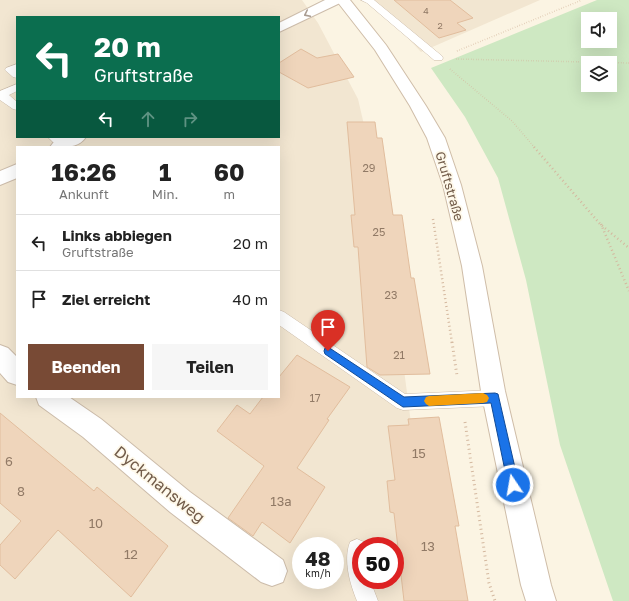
<!DOCTYPE html>
<html lang="de">
<head>
<meta charset="utf-8">
<style>
	body { margin:0; font-family:"Golos Text",sans-serif; background:#f6f6f6; color:#222; height:100vh; display:flex; flex-direction:column; font-size:15px; white-space:nowrap }
	* { box-sizing:border-box; margin:0 }
	p { font-size:13px; color:#767676 }
	.icon { flex:none; width:22px; height:22px; fill:none; stroke:currentColor; stroke-width:2; stroke-linecap:round; stroke-linejoin:round }
	.map { position:relative; flex:1; overflow:hidden }
	.drawer { position:absolute; left:16px; top:146px; width:264px; height:252px; display:flex; flex-direction:column; background:#fff; border-radius:0px; box-shadow:0 4px 16px #0002 }
	.drawer>* { flex:none }
	.banner { position:absolute; left:16px; top:16px; width:264px; height:122px; border-radius:0px; box-shadow:0 4px 16px #0002; background:#0b6e4f; color:#fff; overflow:hidden }
	.fabs { position:absolute; left:581px; top:12px; display:grid; gap:8px }
	.fabs a { display:grid; place-items:center; width:36px; height:36px; border-radius:0px; background:#fff; box-shadow:0 4px 16px #0002; font-size:20px }
	.speed { position:absolute; left:292px; top:537px; display:flex; gap:8px; font-size:20px; font-weight:700; text-align:center }
	.speed>* { display:grid; place-content:center; width:52px; height:52px; border-radius:50%; background:#fff; box-shadow:0 4px 16px #0002; line-height:1 }
	.speed small { font-size:10px; font-weight:400 }
	.speed .limit { border:6px solid #d22; background:#fff; color:#111 }
	.pin { position:absolute; display:grid; place-items:center; width:34px; height:34px; color:#fff; margin:-41px -17px; border-radius:50% 50% 50% 0; rotate:-45deg; box-shadow:0 0 4px #0007 }
	.pin .icon { rotate:45deg }
	.me { position:absolute; width:44px; margin:-22px; rotate:348deg; stroke-linejoin:round; filter:drop-shadow(0 0 3px #0008) }
	.turn { display:flex; align-items:center; gap:14px; height:84px; padding:0 12px; font-size:18px }
	.turn .icon { width:52px; height:52px; stroke-width:2.5 }
	.turn b { display:block; font-size:28px; line-height:34px }
	.lanes { display:flex; align-items:center; height:38px; padding:0 12px; background:#0003; justify-content:center; gap:20px; direction:ltr }
	.lanes .off { opacity:.35 }
	.eta { display:flex; justify-content:space-evenly; align-items:center; height:68px; text-align:center }
	.eta b { font-size:24px; font-weight:700; line-height:28px }
	.action { display:flex; gap:8px; margin-top:auto; padding:8px 12px }
	.action a { flex:1; height:46px; border-radius:0px; background:#784a35; color:#fff; font-size:16px; font-weight:700; line-height:46px; text-align:center }
	.action a+a { background:#f6f6f6; color:#222 }
	ul { padding:0; list-style:none }
	li { display:flex; align-items:center; gap:12px; height:56px; padding:0 12px; border-top:1px solid #e0e0e0 }
	li div { flex:1 }
	li b { display:block; font-size:15px }
	li em { font-style:normal }
	.map>svg:first-child { display:block }
	.residential { fill:#f2e6d1; fill-rule:evenodd }
	.green { fill:#cee8c2; fill-rule:evenodd }
	.building { fill:#efd5bb; stroke:#e1bd9d }
	.lines { fill:none; stroke-linecap:round; stroke-linejoin:round }
	.lane-casing { stroke:#ccbcaa; stroke-width:1 }
	.street-casing { stroke:#ccbcaa; stroke-width:2 }
	.secondary-casing { stroke:#cfbda8; stroke-width:2 }
	.path-far2 { stroke:#d4b89f; stroke-width:1.5; stroke-dasharray:0.5 2; stroke-linecap:butt }
	.path-far1 { stroke:#d4b89f; stroke-width:2.5; stroke-dasharray:1 3; stroke-linecap:butt }
	.path { stroke:#d4b89f; stroke-width:3; stroke-dasharray:1 3.5; stroke-linecap:butt }
	.lane { fill:#fff; fill-rule:evenodd }
	.street { fill:#fff; fill-rule:evenodd }
	.secondary { fill:#fff; fill-rule:evenodd }
	.oneway { stroke:#aa9d92 }
	.route { fill:#1a73e8; stroke:#114b97 }
	.slow { fill:#f59e0b }
	.labels { text-anchor:middle; stroke-width:3.5; stroke-linejoin:round; paint-order:stroke }
	.far-number-label { font-size:9px; fill:#917a66 }
	.number-label { font-size:11px; fill:#917a66 }
	.street-label { font-size:13px; fill:#725c4a; stroke:#fef8e9 }
	.near-number-label { font-size:13px; fill:#917a66 }
	.near-street-label { font-size:16px; fill:#725c4a; stroke:#fef8e9 }
</style>
</head>
<body>
<div class="map">
<svg width="629" height="601" viewBox="0 0 629 601">
	<rect width="100%" height="100%" fill="#fbf4e3"/>
	<path class="residential" d="M0 0H302L318 23 358 99 382 202 430 568 437 601H0ZM17 17H279V137H17ZM17 147H279V397H17ZM301 546H335V580H301ZM361 546H395V580H361Z
		M372 0H540L421 52Z"/>
	<path class="green" d="M597 0H629V601H613L560 445 526 280 498 178 465 117 431 68ZM588 19H610V41H588ZM588 63H610V85H588Z"/>
	<path class="building" d="M394 0H450L473 18 457 23 466 30 439 38Z
		M301 49 317 58 338 54 354 77 308 88 279 72V63Z
		M347 122H375L377 138H382L393 215H402L411 278H414L430 374 380 375 367 367 358 247H354L351 215H355Z
		M297 355 350 387 327 419 329 420 297 468 325 487 290 543 262 522 253 536 228 518 264 466 217 431 237 405 250 414 263 397H279V377Z
		M0 413 94 491 97 487 168 546 131 597 58 530 15 579 0 565V545L21 521 0 503Z
		M439 417 459 526H455L468 601H404L394 513 390 512 387 481 395 480 388 426 409 425 408 419Z"/>
	<g class="lines">
		<defs>
			<path id="lane" d="M361 0H374L442 56 443 58 442 60H434L367 3Z
				M17 64V78L13 77 5 70 6 68Z
				M17 84V91L9 95 17 102V110L13 109 0 100V91Z
				M48 137H61L69 145 68 147H58Z
				M279 310 284 312 405 394 495 390 501 392 503 398 501 404 495 406 403 410 397 408 279 325Z
				M357 539 364 542 366 546H361V580H370L378 601H357C350 584 343 560 350 542Z"/>
			<path id="street" d="M325 0H342L340 3 279 32V23Z
				M64 137H86C78 149 63 147 50 147L53 143Z
				M17 164V178L0 185V171Z
				M0 345 8 348 17 357V385L8 382 0 373Z
				M36 397H69L101 419 190 492 283 560 287 571 283 582 272 586 261 582 170 512 83 437 39 405Z"/>
			<path id="secondary" d="M336 0H350L386 45 426 106 445 138 461 185 482 266 505 391 551 585 556 601H526L521 585 481 391 462 266 443 185 427 138 410 106 375 50Z"/>
		</defs>
		<use href="#lane" class="lane-casing"/>
		<use href="#street" class="street-casing"/>
		<use href="#secondary" class="secondary-casing"/>
		<path class="path-far2" d="M457 51 582 0
			M456 59 629 63
			M450 69 512 121 535 148"/>
		<path class="path-far1" d="M534 147 600 224 629 248
			M433 219 452 343
			M601 224 629 291"/>
		<path class="path" d="M452 342 457 376
			M465 422 489 583 495 601"/>
		<use href="#lane" class="lane"/>
		<use href="#street" class="street"/>
		<use href="#secondary" class="secondary"/>
	</g>
	<defs><path id="oneway-chevron" d="M-2-3.5L2.5 0L-2 3.5" fill="none" stroke-width="1.6" stroke-linecap="round" stroke-linejoin="round"/></defs>
	<use class="oneway" href="#oneway-chevron" transform="translate(307 14) rotate(154)"/>
	<path class="route" d="M328 347 404 397 495 393 498 394 519 485 517 489 513 490 509 489 508 485 491 403 403 407 325 354 324 351 325 348Z"/>
	<path class="slow" d="M483 393 487 395 489 398 487 402 483 403 429 406 426 404 424 401 426 397 429 396Z"/>
	<g class="labels">
		<g class="far-number-label">
			<text x="426" y="14">4</text>
			<text x="440" y="29">2</text>
		</g>
		<g class="number-label">
			<text x="369" y="172">29</text>
			<text x="379" y="236">25</text>
			<text x="391" y="299">23</text>
			<text x="399" y="359">21</text>
			<text x="315" y="402">17</text>
		</g>
		<g class="street-label">
			<text transform="translate(450 186) rotate(74)" y="5">Gruftstraße</text>
		</g>
		<g class="near-number-label">
			<text x="419" y="458">15</text>
			<text x="9" y="466">6</text>
			<text x="21" y="496">8</text>
			<text x="281" y="506">13a</text>
			<text x="96" y="528">10</text>
			<text x="428" y="551">13</text>
			<text x="131" y="559">12</text>
		</g>
		<g class="near-street-label">
			<text transform="translate(160 484) rotate(39)" y="6">Dyckmansweg</text>
		</g>
	</g>
</svg>
<div class="fabs">
<a><svg class="icon" aria-label="sound" viewBox="0 0 24 24"><path d="M4 9h4l5-4v14l-5-4H4zM17 9q2 3 0 6"/></svg></a>
<a><svg class="icon" aria-label="layers" viewBox="0 0 24 24"><path d="M12 4l9 5-9 5-9-5zM3 14l9 5 9-5"/></svg></a>
</div>
<div class="speed"><div>48<small>km/h</small></div><div class="limit">50</div></div>
<div class="pin" style="left:328px;top:351px;background:#d93025"><svg class="icon" aria-label="arrive" viewBox="0 0 24 24"><path d="M6 21V4h12l-3 4 3 4H6"/></svg></div>
<svg class="me" style="left:513px;top:485px" viewBox="-20 -20 40 40"><circle r="17" fill="#1a73e8" stroke="#fff" stroke-width="3"/><path d="M0-11L8 9 0 5-8 9z" fill="#fff"/></svg>
<div class="banner">
<div class="turn"><svg class="icon" aria-label="left" viewBox="0 0 24 24"><path d="M17 20v-9H6M10 6l-5 5 5 5"/></svg><div><b>20 m</b>Gruftstraße</div></div>
<div class="lanes"><svg class="icon" aria-label="left" viewBox="0 0 24 24"><path d="M17 20v-9H6M10 6l-5 5 5 5"/></svg><svg class="icon off" aria-label="ahead" viewBox="0 0 24 24"><path d="M12 20V5M6 11l6-6 6 6"/></svg><svg class="icon off" aria-label="right" viewBox="0 0 24 24"><path d="M7 20v-9h11M14 6l5 5-5 5"/></svg></div>
</div>
<section class="drawer">
<div class="eta">
<div><b>16:26</b><p>Ankunft</p></div>
<div><b>1</b><p>Min.</p></div>
<div><b>60</b><p>m</p></div>
</div>
<ul>
<li><svg class="icon" aria-label="left" viewBox="0 0 24 24"><path d="M17 20v-9H6M10 6l-5 5 5 5"/></svg><div><b>Links abbiegen</b><p>Gruftstraße</p></div><em>20 m</em></li>
<li><svg class="icon" aria-label="arrive" viewBox="0 0 24 24"><path d="M6 21V4h12l-3 4 3 4H6"/></svg><div><b>Ziel erreicht</b></div><em>40 m</em></li>
</ul>
<div class="action"><a>Beenden</a><a>Teilen</a></div>
</section>
</div>
</body>
</html>
